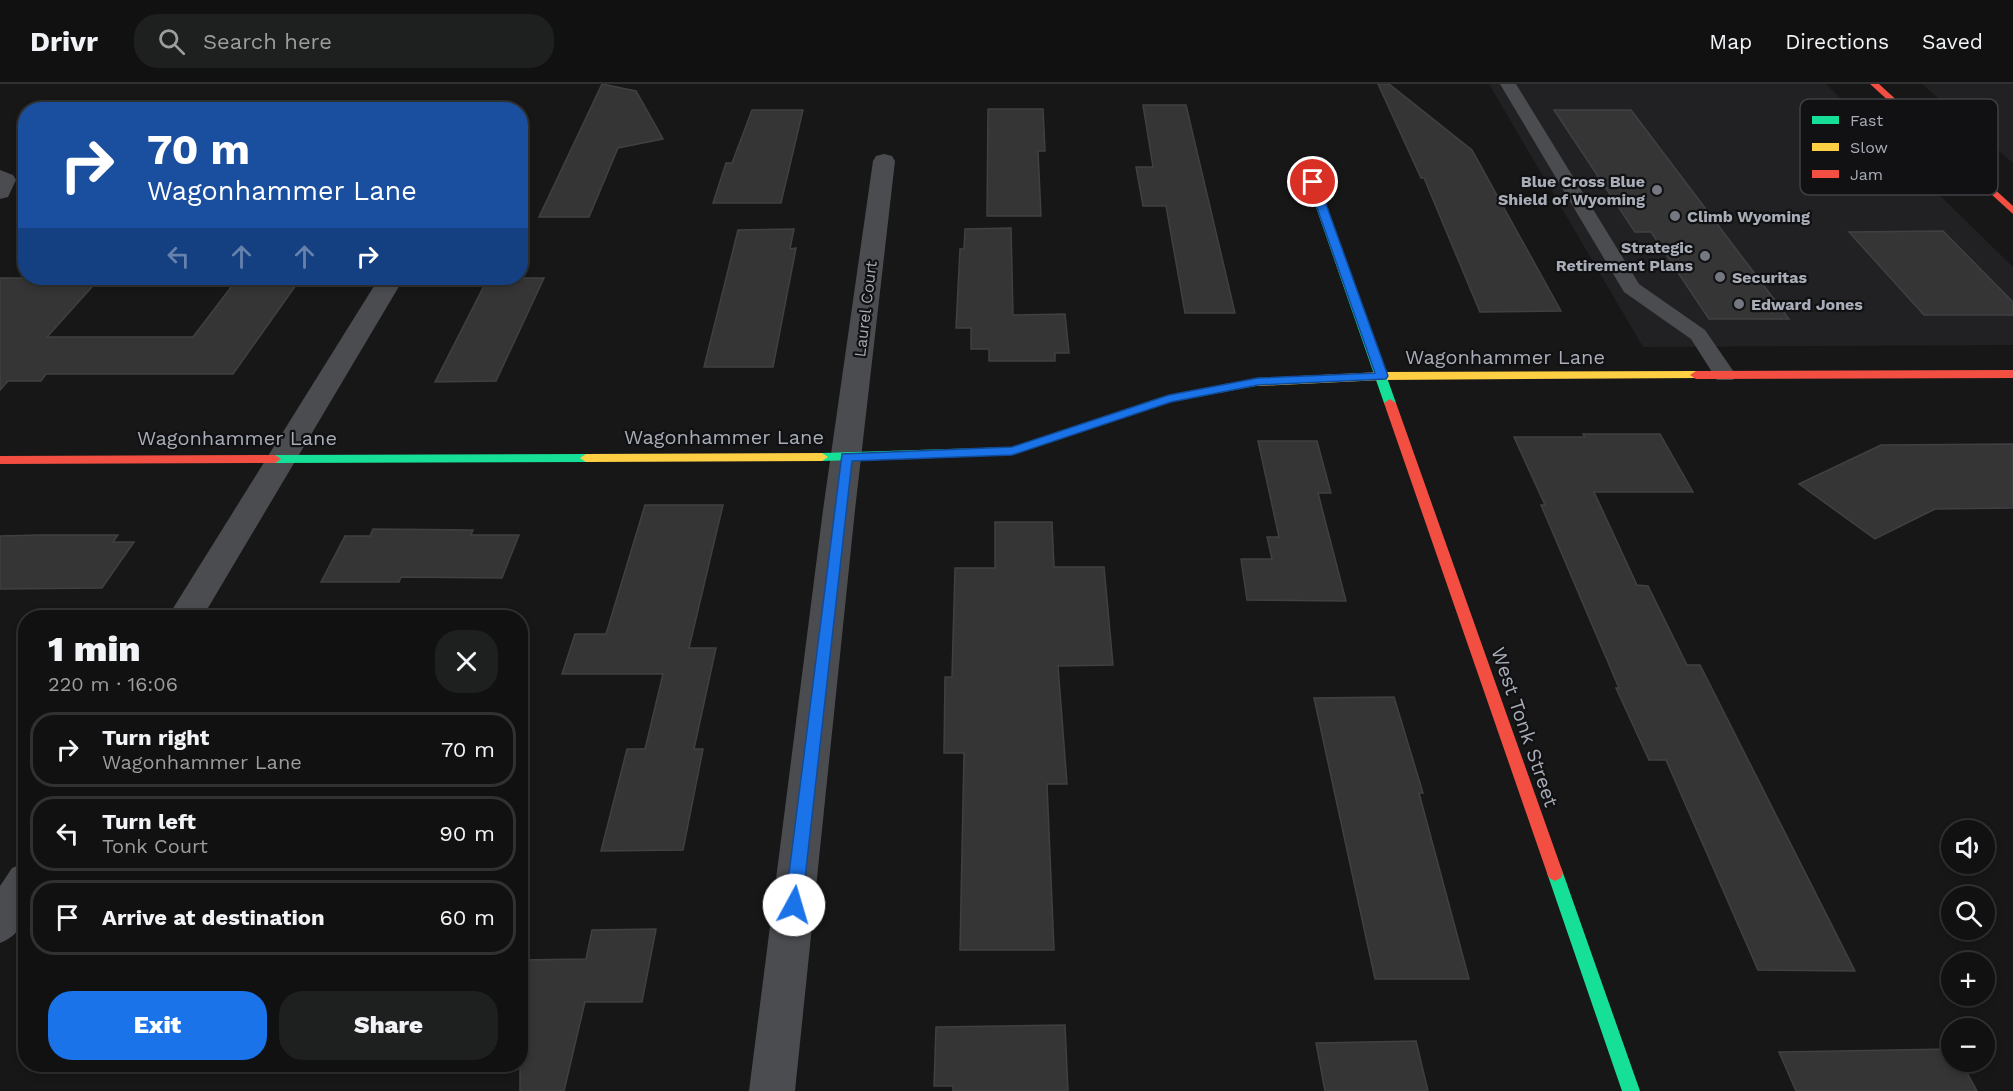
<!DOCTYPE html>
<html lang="en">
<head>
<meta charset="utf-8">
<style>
	body { margin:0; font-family:"Work Sans",sans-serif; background:#1e1f1f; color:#f1f3f6; height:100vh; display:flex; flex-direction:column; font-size:22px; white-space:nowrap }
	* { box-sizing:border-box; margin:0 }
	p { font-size:20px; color:#9c9d9f }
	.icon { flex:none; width:33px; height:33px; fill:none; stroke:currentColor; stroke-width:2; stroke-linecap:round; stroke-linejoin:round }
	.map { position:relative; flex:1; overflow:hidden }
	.side { position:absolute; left:18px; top:526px; width:510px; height:462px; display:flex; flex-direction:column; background:#111; border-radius:24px; box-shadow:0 3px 9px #0003,0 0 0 2px #303131 }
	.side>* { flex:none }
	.hud { position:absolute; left:18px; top:18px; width:510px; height:183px; border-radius:24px; box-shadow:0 3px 9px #0003,0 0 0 2px #303131; background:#1a4fa0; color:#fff; overflow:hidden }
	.fabs { position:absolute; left:1941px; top:736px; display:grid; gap:12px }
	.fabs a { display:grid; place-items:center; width:54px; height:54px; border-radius:50%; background:#111; box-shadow:0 3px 9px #0003,0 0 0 2px #303131; font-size:30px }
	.pin { position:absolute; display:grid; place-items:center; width:51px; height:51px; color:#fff; margin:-26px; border:3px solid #fff; border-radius:50%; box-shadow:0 2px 6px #0007 }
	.me { position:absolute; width:66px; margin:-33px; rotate:6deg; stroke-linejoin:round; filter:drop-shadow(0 0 4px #0008) }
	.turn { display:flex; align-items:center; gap:21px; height:126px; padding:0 30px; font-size:27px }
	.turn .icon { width:78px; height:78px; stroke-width:2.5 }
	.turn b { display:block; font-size:42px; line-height:51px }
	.lanes { display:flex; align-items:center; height:57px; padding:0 30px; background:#0003; justify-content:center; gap:30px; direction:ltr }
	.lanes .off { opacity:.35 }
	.round { display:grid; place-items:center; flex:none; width:63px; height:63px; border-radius:24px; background:#1e1f1f }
	.summary { display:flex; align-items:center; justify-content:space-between; height:102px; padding:0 30px }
	h1 { font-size:36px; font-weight:800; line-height:45px }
	.action { display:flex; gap:12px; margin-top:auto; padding:12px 30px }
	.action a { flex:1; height:69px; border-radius:24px; background:#1a73e8; color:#fff; font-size:24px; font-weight:800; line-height:69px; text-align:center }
	.action a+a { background:#1e1f1f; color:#f1f3f6 }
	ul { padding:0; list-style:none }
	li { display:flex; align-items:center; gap:18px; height:75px; margin:0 12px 9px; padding:0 18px; border:3px solid #303131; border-radius:24px }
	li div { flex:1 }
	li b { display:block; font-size:22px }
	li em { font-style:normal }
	header { display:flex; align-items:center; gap:36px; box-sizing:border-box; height:84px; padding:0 30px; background:#111; border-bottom:2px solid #303131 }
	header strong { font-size:28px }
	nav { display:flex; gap:33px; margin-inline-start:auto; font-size:21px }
	.search { width:420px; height:54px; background:#1e1f1f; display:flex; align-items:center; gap:15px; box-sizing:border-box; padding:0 21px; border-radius:24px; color:#9c9d9f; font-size:22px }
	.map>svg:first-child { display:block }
	.built { fill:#212123 }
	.building { fill:#353536; stroke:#3f4043; stroke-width:1.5 }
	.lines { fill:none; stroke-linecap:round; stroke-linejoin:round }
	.lane { fill:#4b4c50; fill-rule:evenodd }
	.street { fill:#4b4c50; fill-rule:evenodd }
	.fast { fill:#16e098; fill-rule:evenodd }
	.slow { fill:#ffcf43; fill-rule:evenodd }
	.jam { fill:#f24e42; fill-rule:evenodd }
	.route { fill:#1a73e8; stroke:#114b97; stroke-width:1.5 }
	.poi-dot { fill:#757880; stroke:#111113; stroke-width:2 }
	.labels { text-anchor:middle; stroke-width:4.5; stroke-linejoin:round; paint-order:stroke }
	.far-poi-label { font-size:16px; font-weight:bold; fill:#a8adb8; stroke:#111113; text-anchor:start }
	.far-street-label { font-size:16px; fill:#a8adb8; stroke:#111113 }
	.street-label { font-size:20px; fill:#a8adb8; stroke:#111113 }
	.key { fill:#111113; stroke:#3e4045; stroke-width:1.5 }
	.key-label { font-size:16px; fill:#a8adb8 }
</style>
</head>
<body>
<header>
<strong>Drivr</strong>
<div class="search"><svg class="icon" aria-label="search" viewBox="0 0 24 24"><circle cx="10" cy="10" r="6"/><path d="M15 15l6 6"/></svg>Search here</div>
<nav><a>Map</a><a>Directions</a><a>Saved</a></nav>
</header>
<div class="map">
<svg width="2013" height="1007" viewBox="0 0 2013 1007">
	<rect width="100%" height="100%" fill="#171717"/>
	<path class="built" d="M1489 0H1826L2013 183V261L1643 263Z
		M1922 0H2013V79Z"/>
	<path class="building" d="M602 0 636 7 663 55 618 64 589 133H539Z
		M1378 0H1389L1472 66 1561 227 1480 228 1424 94H1421Z
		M1143 21H1186L1235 229H1185L1166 122H1143L1136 83H1153Z
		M988 25H1043L1045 67H1038L1041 132H987Z
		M752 26H803L781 119H713L726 79H732Z
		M1554 26H1631L1789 235H1709L1651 148H1635Z
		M1011 144 1013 231 1065 230 1069 269H1055V277H989V265H971V244H956L960 165H964L965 145Z
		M794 145 790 165 796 164 773 283H704L738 146Z
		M1943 147 2013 218V231H1924L1849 148Z
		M0 194H100L47 253H193L238 194H301L233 290H46L41 297H8L0 306Z
		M488 194H544L496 297 435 298Z
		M1583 350H1660L1693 408H1594L1637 501 1648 502 1687 581H1700L1855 887 1758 886 1666 676H1649L1616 604H1619L1541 421H1545L1514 353H1585Z
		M1258 357H1317L1331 409H1318L1346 517 1247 516 1241 475H1272L1267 453H1279Z
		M2013 360V424L1935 425 1875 455 1799 400 1881 361Z
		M645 421H723L689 564H716L694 665H703L683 766 601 767 627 665H645L663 590H562L575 550H606Z
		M995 438H1052L1054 483H1104L1113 581 1058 582 1067 700H1047L1054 866H960L964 669H944L945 593H952L955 484H995Z
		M373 445 473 446 471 451H519L502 494 401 493 399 498H321L345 452H370Z
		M39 451H118L113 458H134L102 504 0 505V452Z
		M1394 613 1423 709H1419L1469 895H1375L1314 614Z
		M656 845 642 918H585L564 1007H520V876L586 875 592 846Z
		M1065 941 1068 1007H953V1002H934L936 943Z
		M1416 957 1428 1007H1325L1316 959Z
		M1952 965V978H1961L1977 1007H1796L1779 968Z"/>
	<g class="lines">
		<path class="lane" d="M1500 0H1516L1639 200 1705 246 1736 291 1733 296H1717L1691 255 1624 208Z"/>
		<path class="street" d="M884 70 892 72 895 77 855 426 795 1007H749L823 426 873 77 876 72Z
			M0 86 13 91 16 96 8 113 0 115Z
			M379 194H404L202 534H167Z
			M26 778C26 811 35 845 0 859V802L12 784Z"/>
		<path class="fast" d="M1305 74 1310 77 1396 319 1394 322 1390 323 1384 319 1300 77Z
			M1257 294 1263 298 1261 301 1171 318 1013 371 822 377 816 373 822 369 1012 363 1165 312Z
			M586 370 592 374 586 378 275 379 269 375 275 371Z
			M1555 781 1561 784 1563 789 1640 1007H1622L1547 789 1549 784Z"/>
		<path class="slow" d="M1696 287 1702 291 1700 294 1382 296 1257 302 1251 298 1257 294 1382 288Z
			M822 369 828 373 822 377 586 378 580 374 586 370Z"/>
		<path class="jam" d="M1870 0H1879L2013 122V130Z
			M2013 286V294L1696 295 1690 291 1696 287Z
			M1390 315 1396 319 1563 789 1561 794 1555 797 1549 794 1547 789 1384 319Z
			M275 371 281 375 275 379 0 380V372Z"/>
	</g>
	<path class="route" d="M1313 96 1318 98 1388 292 1386 295 1258 301 1171 318 1012 371 852 377 802 821 799 827 794 829 788 827 785 821 842 370 1012 363 1169 311 1258 294 1375 289 1308 98Z"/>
	<g class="poi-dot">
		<circle cx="1657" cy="106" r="6"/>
		<circle cx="1675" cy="132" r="6"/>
		<circle cx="1705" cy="172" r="6"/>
		<circle cx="1720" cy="193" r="6"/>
		<circle cx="1739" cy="220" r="6"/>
	</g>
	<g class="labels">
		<g class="far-poi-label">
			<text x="1645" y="103" text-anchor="end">Blue Cross Blue<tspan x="1645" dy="18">Shield of Wyoming</tspan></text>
			<text x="1687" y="138">Climb Wyoming</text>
			<text x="1693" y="169" text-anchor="end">Strategic<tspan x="1693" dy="18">Retirement Plans</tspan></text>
			<text x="1732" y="199">Securitas</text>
			<text x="1751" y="226">Edward Jones</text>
		</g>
		<g class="far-street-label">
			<text transform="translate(865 225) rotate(-83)" y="6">Laurel Court</text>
		</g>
		<g class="street-label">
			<text x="1505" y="280">Wagonhammer Lane</text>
			<text x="724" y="360">Wagonhammer Lane</text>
			<text x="237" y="361">Wagonhammer Lane</text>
			<text transform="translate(1525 643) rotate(71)" y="7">West Tonk Street</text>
		</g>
	</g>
	<rect x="1800" y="15" width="198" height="96" rx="9" class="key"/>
	<rect x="1812" y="32" width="27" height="8" fill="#16e098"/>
	<rect x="1812" y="59" width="27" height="8" fill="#ffcf43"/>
	<rect x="1812" y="86" width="27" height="8" fill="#f24e42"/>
	<g class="key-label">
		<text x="1850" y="42">Fast</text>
		<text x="1850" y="69">Slow</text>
		<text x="1850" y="96">Jam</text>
	</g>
</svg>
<div class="fabs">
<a><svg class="icon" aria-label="sound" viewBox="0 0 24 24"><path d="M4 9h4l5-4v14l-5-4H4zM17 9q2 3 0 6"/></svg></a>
<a><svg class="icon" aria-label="search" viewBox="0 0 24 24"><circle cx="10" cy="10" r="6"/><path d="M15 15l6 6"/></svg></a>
<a>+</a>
<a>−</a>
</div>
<div class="pin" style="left:1313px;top:98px;background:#d93025"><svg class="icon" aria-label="arrive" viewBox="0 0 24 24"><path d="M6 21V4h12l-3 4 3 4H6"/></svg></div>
<svg class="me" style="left:794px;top:821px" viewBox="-20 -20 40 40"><circle r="19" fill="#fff"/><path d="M0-13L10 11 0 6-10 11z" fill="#1a73e8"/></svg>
<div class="hud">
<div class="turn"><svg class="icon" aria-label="right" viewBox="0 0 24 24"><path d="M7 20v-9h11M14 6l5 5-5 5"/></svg><div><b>70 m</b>Wagonhammer Lane</div></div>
<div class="lanes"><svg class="icon off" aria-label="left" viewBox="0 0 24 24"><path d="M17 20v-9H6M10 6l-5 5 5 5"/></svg><svg class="icon off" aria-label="ahead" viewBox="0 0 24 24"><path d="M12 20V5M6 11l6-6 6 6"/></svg><svg class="icon off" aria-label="ahead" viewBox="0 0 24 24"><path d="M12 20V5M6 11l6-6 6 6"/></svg><svg class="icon" aria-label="right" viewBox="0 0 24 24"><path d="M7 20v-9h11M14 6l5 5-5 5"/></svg></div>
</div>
<section class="side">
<div class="summary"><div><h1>1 min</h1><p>220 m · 16:06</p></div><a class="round"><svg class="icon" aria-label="close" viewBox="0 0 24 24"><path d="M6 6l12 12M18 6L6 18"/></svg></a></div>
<ul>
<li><svg class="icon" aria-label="right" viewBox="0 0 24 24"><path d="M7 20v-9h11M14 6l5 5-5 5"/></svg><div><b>Turn right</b><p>Wagonhammer Lane</p></div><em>70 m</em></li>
<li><svg class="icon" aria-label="left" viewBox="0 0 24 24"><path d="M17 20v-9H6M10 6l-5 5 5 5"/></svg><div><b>Turn left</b><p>Tonk Court</p></div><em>90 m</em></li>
<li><svg class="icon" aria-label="arrive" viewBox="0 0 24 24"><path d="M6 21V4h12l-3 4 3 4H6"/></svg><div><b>Arrive at destination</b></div><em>60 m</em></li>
</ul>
<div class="action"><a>Exit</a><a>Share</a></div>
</section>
</div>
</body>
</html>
